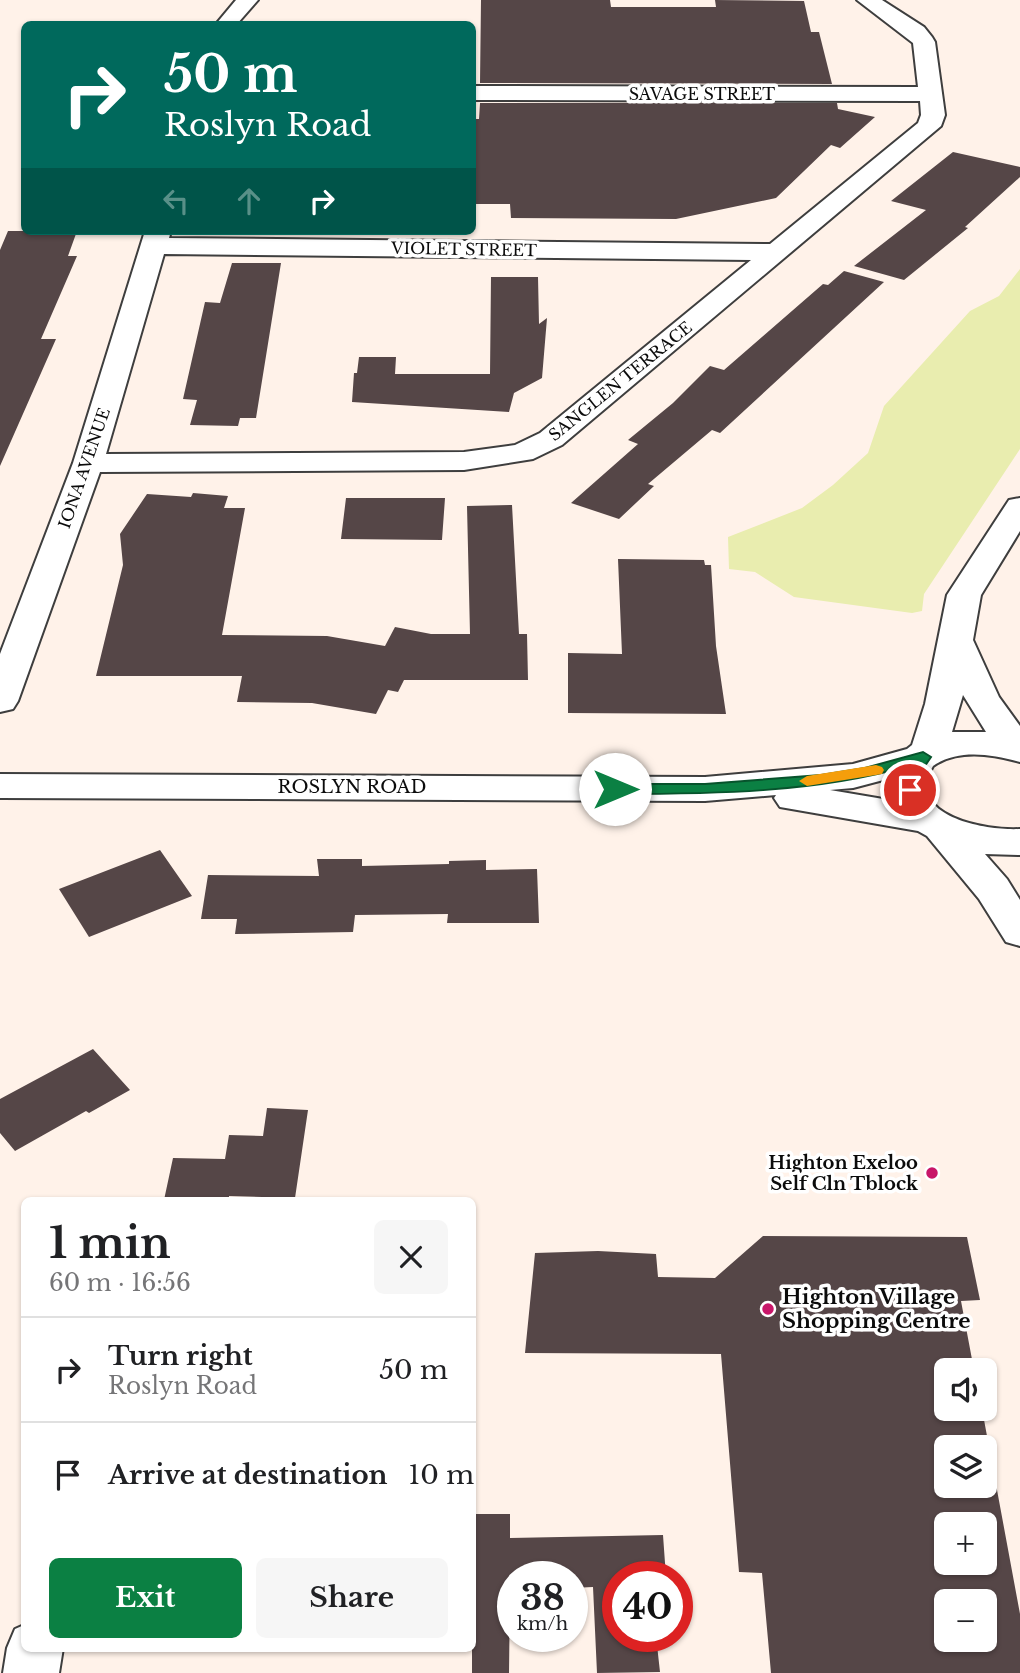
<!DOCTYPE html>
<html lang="en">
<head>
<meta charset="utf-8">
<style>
	body { margin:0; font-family:"Libre Baskerville",serif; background:#f6f6f6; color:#202124; height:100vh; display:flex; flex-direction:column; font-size:26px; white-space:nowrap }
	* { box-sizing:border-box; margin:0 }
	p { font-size:23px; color:#757577 }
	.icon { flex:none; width:38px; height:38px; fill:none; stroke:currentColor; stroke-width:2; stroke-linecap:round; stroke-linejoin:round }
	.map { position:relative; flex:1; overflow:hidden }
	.drawer { position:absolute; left:21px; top:1197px; width:455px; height:455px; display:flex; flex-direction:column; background:#fff; border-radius:10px; box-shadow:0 2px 5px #0004 }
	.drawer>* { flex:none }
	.guide { position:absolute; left:21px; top:21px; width:455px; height:214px; border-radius:10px; box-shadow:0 2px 5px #0004; background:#00695c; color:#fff; overflow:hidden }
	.controls { position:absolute; left:934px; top:1358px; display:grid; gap:14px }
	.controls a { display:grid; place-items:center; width:63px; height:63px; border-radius:10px; background:#fff; box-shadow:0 2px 5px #0004; font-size:35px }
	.speed { position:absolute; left:497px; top:1561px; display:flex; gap:14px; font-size:35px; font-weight:700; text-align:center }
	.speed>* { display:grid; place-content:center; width:91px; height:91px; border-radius:50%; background:#fff; box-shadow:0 2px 5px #0004; line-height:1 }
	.speed small { font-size:18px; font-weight:400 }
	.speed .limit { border:10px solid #d22; background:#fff; color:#111 }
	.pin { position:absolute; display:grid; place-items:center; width:60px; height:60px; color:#fff; margin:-30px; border:4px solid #fff; border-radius:50%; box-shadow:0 2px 7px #0007 }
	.me { position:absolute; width:77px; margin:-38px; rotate:90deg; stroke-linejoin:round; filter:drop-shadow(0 0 5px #0008) }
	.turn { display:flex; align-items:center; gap:24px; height:147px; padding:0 28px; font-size:32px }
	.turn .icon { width:91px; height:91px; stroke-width:2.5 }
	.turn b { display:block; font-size:49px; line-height:60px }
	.lanes { display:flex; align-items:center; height:66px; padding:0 28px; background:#0003; justify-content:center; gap:35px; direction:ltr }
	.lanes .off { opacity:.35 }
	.round { display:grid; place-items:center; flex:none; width:74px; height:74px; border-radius:10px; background:#f6f6f6 }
	.overview { display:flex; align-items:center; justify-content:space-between; height:119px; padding:0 28px }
	h1 { font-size:42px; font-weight:800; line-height:52px }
	.button { display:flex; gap:14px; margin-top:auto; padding:14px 28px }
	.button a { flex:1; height:80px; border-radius:10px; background:#0b8043; color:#fff; font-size:28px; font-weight:800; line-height:80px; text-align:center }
	.button a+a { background:#f6f6f6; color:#202124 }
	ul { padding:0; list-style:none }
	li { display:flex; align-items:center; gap:21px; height:105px; padding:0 28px; border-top:2px solid #e0e0e0 }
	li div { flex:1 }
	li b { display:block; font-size:26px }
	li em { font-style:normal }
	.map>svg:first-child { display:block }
	.green { fill:#e9edaf }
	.building { fill:#554647; fill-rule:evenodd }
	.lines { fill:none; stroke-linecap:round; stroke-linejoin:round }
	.minor-casing { stroke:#3e3e3e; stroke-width:4 }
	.minor { fill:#fff; fill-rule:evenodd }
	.route { fill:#0b8043; stroke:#07532c; stroke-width:2 }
	.slow { fill:#f59e0b }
	.poi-dot { fill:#c81669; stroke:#fff; stroke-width:2.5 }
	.labels { text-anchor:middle; stroke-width:7; stroke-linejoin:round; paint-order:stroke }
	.far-street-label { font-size:16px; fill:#0b0b0b; stroke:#fff }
	.street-label { font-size:18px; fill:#0b0b0b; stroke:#fff }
	.poi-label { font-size:18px; font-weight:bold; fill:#0b0b0b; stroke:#fff; text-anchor:end }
	.near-poi-label { font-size:21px; font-weight:bold; fill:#0b0b0b; stroke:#fff; text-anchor:start }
</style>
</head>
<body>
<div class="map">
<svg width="1020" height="1673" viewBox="0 0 1020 1673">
	<rect width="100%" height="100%" fill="#fff2e9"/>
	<path class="green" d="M1020 269V449L924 594 922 611 912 613 794 597 755 572 729 569 728 537 802 508 833 485 868 453 884 406 970 311 999 296Z"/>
	<path class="building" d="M481 0H610L611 7H716L715 0 804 1 811 32H819L832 84 480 83Z
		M480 103H837L838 109 875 117 840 148 831 145 776 198 676 219 511 218 510 204H472V119H479Z
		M953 152 1020 167V177L965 227 968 228 904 280 854 266 926 210 891 201Z
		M8 231H77L68 256H77L41 339H56L0 466V250Z
		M232 263H281L256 418H240L238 426 190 425 197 400 183 399 205 302 220 303Z
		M844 271 884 282 720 433 712 430 648 484 654 486 619 519 571 503 638 444 628 440 673 403 710 366 724 370 823 284 828 285Z
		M491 277H538L539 324 547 318 542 378 514 393 509 412 352 402 354 373H357L359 357H396L395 374H490Z
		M193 493 228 496 224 508H245L222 635 327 636 385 646 395 627 431 634H470L467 506 512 505 519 634H527L528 680H404L398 692 388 690 376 714 312 703 237 702 242 676H96L123 565 120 534 147 494 191 497Z
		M346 498H445L442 540 341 539Z
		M618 559 704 560 705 565H711L716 646 726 714 568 713V653L622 654Z
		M160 850 192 896 89 937 59 889Z
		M317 859H362V866L449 864V861L486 860V870L537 869 539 923H447L448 914 355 915 353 932 235 934 237 919H201L208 875 319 876Z
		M93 1049 130 1090 89 1113 86 1111 15 1151 0 1133V1099Z
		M267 1108 308 1110 295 1198 229 1196V1200H164L173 1158 225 1159 229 1135 263 1136Z
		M763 1236 967 1237 980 1300 961 1301 974 1370H947V1409H982L1020 1614V1673H771L762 1573 739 1572 721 1354 525 1353 535 1253 598 1251 656 1254 658 1277 715 1278ZM947 1447H985V1486H947ZM947 1524H985V1563H947ZM947 1601H985V1640H947Z
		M472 1514H510V1538L663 1535 666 1577H618V1636H656L660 1672 597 1673 593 1587 572 1588V1577H513V1589H510L509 1673H472Z"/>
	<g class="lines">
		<defs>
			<path id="minor" d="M236 0H258L237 24H216Z
				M857 0H882L924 27 932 37 935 42 945 115 941 126 562 445 533 459 464 470 100 472 18 701 13 709 0 712V654L73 463 145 231H171L169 238 770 244 918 123 921 115 920 101 472 100V86L918 87 913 43ZM164 254 751 260 540 433 515 445 464 452 106 454Z
				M1020 498V531L981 595 973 640 999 697 1020 726V762C990 754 958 749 933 766 903 817 988 831 1020 829V855L985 854 1007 879 1020 900V946L1006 942 979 899 927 836 918 831 780 807 774 798 776 795 705 801 0 798V774L705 777 853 764 907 749 912 745 925 704 947 595 1009 500ZM963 695 986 732H952ZM891 778 895 801 830 790 853 788Z
				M24 1625V1648H63L59 1673H3L7 1648 15 1629Z"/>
		</defs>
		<use href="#minor" class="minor-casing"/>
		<use href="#minor" class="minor"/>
	</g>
	<path class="route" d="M923 752 931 757 918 776 917 790 910 795 902 790V776L909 766C814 793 713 794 615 794L607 789 615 784H705L821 775 865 768Z"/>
	<path class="slow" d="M876 765 882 767 884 770 882 774 807 786 799 781 807 776Z"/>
	<g class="poi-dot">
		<circle cx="932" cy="1173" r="7"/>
		<circle cx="768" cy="1309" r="7"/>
	</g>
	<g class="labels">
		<g class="far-street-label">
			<text x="702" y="100">SAVAGE STREET</text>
			<text transform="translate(464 249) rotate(1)" y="6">VIOLET STREET</text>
			<text transform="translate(620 381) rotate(-39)" y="6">SANGLEN TERRACE</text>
			<text transform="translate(84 468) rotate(-71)" y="6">IONA AVENUE</text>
		</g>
		<g class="street-label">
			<text x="352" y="793">ROSLYN ROAD</text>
		</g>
		<g class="poi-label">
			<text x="918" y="1169">Highton Exeloo<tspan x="918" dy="21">Self Cln Tblock</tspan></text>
		</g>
		<g class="near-poi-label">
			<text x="782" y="1304">Highton Village<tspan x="782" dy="24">Shopping Centre</tspan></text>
		</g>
	</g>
</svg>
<div class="controls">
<a><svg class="icon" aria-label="sound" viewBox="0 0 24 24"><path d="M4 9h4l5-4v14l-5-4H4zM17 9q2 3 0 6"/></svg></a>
<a><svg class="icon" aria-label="layers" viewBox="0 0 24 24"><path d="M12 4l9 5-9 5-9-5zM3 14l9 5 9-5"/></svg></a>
<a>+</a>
<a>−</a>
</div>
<div class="speed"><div>38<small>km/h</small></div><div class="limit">40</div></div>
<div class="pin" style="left:910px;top:790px;background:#d93025"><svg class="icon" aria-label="arrive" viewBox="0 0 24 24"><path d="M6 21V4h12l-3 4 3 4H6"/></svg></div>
<svg class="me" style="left:615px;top:789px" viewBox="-20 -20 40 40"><circle r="19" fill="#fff"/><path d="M0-13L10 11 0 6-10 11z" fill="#0b8043"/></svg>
<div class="guide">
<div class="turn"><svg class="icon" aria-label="right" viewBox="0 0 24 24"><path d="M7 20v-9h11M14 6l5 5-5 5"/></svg><div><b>50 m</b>Roslyn Road</div></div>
<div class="lanes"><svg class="icon off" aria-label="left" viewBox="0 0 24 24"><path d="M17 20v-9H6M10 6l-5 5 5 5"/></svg><svg class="icon off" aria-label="ahead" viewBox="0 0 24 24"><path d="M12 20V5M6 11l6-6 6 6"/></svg><svg class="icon" aria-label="right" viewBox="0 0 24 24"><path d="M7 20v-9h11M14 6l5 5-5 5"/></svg></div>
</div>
<section class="drawer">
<div class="overview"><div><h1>1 min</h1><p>60 m · 16:56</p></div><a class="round"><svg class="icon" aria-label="close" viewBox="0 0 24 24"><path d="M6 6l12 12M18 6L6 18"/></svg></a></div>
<ul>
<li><svg class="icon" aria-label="right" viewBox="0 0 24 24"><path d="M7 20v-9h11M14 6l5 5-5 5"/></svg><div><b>Turn right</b><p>Roslyn Road</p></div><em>50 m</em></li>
<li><svg class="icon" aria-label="arrive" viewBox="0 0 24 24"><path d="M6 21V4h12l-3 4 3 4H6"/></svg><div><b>Arrive at destination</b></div><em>10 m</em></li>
</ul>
<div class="button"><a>Exit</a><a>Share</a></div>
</section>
</div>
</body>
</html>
